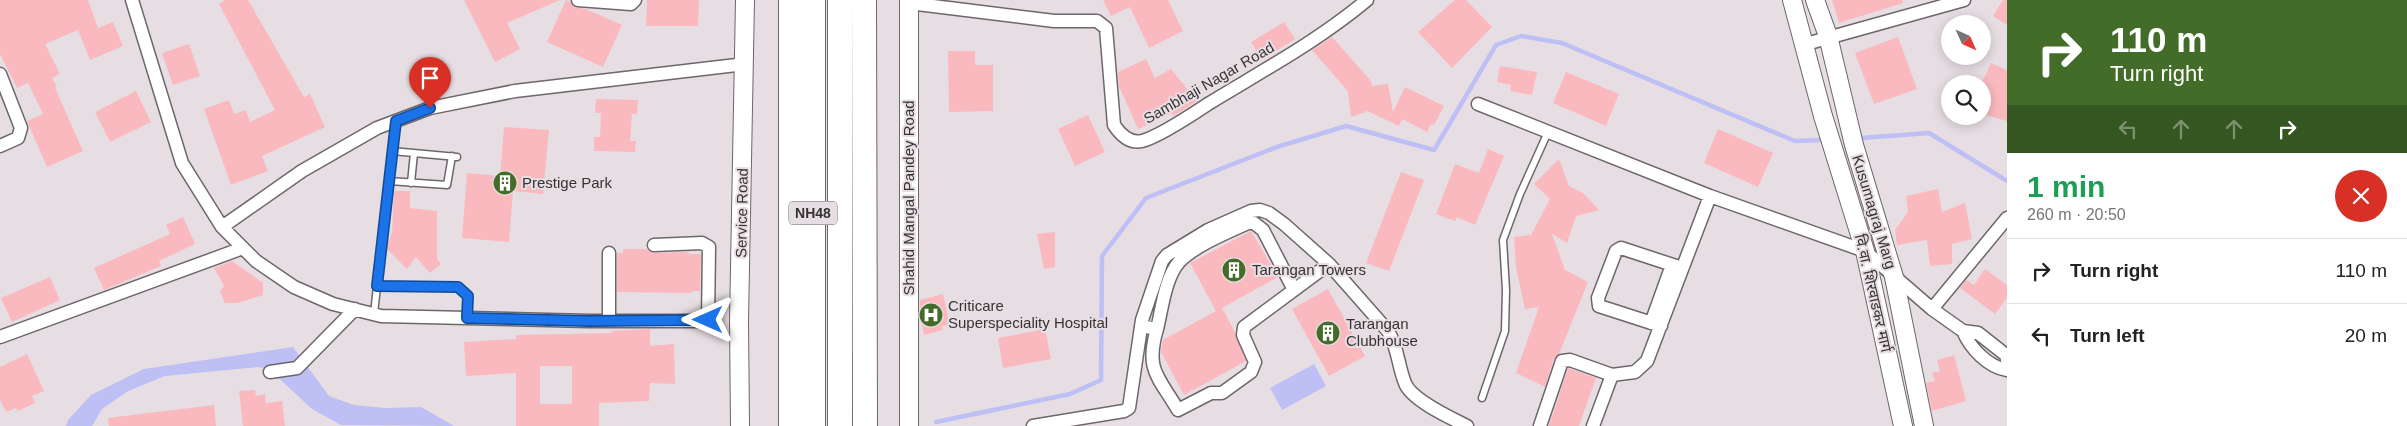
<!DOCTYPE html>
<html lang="en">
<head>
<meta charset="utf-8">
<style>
	body { margin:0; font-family:Arial,"Noto Sans Devanagari",sans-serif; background:#f2f2f2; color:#222; height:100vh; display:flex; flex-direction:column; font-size:19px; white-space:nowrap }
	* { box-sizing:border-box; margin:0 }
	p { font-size:16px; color:#767676 }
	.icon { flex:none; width:28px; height:28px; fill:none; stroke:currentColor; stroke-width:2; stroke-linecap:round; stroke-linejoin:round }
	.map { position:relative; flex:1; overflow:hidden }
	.side { display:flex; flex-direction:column; background:#fff; width:400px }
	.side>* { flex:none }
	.hud { background:#426c28; color:#fff; overflow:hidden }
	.needle { width:32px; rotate:135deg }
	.controls { position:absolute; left:1941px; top:15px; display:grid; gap:10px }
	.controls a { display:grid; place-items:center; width:50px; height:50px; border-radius:50%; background:#fff; box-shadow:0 2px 12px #0003; font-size:25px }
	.pin { position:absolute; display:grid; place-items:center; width:42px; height:42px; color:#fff; margin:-51px -21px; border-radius:50% 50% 50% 0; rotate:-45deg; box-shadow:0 0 5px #0007 }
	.pin .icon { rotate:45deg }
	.me { position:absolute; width:55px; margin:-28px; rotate:270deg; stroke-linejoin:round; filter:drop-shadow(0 0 4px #0008) }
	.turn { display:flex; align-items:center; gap:18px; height:105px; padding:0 20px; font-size:22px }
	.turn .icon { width:65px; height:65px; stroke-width:2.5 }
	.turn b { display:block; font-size:35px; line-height:42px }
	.lanes { display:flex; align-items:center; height:48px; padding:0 20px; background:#0003; justify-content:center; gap:25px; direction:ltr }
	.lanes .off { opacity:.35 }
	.round { display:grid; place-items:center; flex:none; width:52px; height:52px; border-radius:26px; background:#f2f2f2 }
	.summary { display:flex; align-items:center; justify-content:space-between; height:85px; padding:0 20px }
	h1 { font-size:30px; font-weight:800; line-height:38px; color:#1e9e55 }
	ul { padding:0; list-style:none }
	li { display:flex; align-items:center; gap:15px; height:65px; padding:0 20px; border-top:1px solid #e0e0e0 }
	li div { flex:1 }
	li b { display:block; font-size:19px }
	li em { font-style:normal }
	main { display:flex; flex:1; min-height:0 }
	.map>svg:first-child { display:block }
	.water { fill:#bdbff5 }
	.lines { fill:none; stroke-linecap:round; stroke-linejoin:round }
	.stream { stroke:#bdbff5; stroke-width:4.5 }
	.building { fill:#fab9be; fill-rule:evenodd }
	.lane-casing { stroke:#6d666a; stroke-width:9 }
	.street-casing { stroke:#6d666a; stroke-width:15 }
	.secondary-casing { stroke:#6d666a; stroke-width:20 }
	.highway-casing { stroke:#6d666a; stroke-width:26 }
	.lane { stroke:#fff; stroke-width:6 }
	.street { stroke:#fff; stroke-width:12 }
	.secondary { stroke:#fff; stroke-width:18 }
	.highway { stroke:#fff; stroke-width:24 }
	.route-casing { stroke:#114b97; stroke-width:12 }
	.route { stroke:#1a73e8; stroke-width:9 }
	.labels { text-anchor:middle; stroke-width:4; stroke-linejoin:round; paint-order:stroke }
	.shield { fill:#e7dee3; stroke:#6b6669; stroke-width:1 }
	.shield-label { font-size:14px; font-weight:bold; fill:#363335 }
	.street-label { font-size:15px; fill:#363335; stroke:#e7dee3 }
	.poi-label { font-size:15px; fill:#363335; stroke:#e7dee3; text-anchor:start }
</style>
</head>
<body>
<main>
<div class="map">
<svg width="2007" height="426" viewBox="0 0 2007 426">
	<rect width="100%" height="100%" fill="#e7dee3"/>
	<path class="water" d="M293 347 329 396 354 405 385 408 421 407 454 426 341 425 312 409 269 369 258 367 165 376 128 391 102 409 92 426H66L68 420 91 395 144 369Z
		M1314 364 1326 386 1282 410 1270 388Z"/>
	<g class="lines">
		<path class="stream" d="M1861 138 1929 133 2007 181
			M936 422 1070 394 1101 380 1102 256 1146 198 1277 147 1346 126 1434 150 1496 45 1521 36 1562 43 1795 141 1821 140"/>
	</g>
	<path class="building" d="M0 0H88L98 28 113 22 123 46 90 60 78 30 45 44 60 74 52 78 57 87 55 88 83 151 47 167 27 121 43 114 28 83 17 88 0 54Z
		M225 0H248L304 97 310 94 325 127 262 156 268 171 231 185 204 109 229 100 234 114 246 110 250 122 275 110 219 4Z
		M464 0H560L507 23 520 49 495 62Z
		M566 0 570 2 574 7 586 9 622 25 603 67 547 42Z
		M647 0H699L698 26H646Z
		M1103 0H1168L1183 31 1149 48 1130 7 1111 16Z
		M1455 0H1466L1492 27 1452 68 1418 32Z
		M1832 0H1902L1903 3 1839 23Z
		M2003 0H2007V25L1993 16Z
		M1284 22 1295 39 1262 60 1251 42Z
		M1332 37 1371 81 1372 86 1388 84 1393 112 1405 87 1444 106 1434 125 1431 124 1427 132 1402 119 1399 126 1365 110 1366 112 1351 117 1348 91 1312 50Z
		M1898 37 1917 89 1874 104 1855 53Z
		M189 44 200 76 173 85 162 53Z
		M948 51H975V65H993V111L949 112Z
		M1146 59 1155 78 1171 69 1197 101 1173 116 1172 113 1138 129 1119 86 1118 72Z
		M1991 63 2007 70V121L1982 114V82Z
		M1500 66 1537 72 1532 95 1510 91 1511 85 1497 82Z
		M1566 72 1619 94 1606 126 1553 103Z
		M136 91 151 122 110 142 95 112Z
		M596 99 638 100 637 114H632L630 141H636L635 152 594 151V137H600L601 113H595Z
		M1088 115 1105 152 1075 166 1058 129Z
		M504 127 549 130 543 194 513 191 509 242 462 238 467 173 500 176Z
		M1718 129 1773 153 1758 187 1704 163Z
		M1488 149 1504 156 1475 225 1457 217 1455 221 1436 214 1455 164 1479 173Z
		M1559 159 1569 186 1583 193 1599 210 1576 216 1567 243 1552 234 1565 270 1588 282 1559 354 1554 358 1545 387 1516 373 1539 307 1525 309 1516 267 1514 237 1531 235 1550 199 1534 184Z
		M1401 172 1424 180 1389 271 1366 263Z
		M1938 189 1942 212 1965 203 1972 239 1952 244V264L1930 266 1927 240 1897 245 1895 230 1908 212 1906 196Z
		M394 191H410V208L437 211V259L441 264 430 273 416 257 407 269 386 248 392 232Z
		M183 217 195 244 159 261 161 266 104 290 94 268 170 234 166 225Z
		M1251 231 1278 277 1222 308 1235 332 1246 361 1184 395 1161 352 1163 340 1216 311 1190 263Z
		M1055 232V267L1044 269 1037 234Z
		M623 249H647L654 253 689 252V254H701L700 291H692L691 293 617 292V253H623Z
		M232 261 263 283V295L237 303H225L220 292 224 286 214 268Z
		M1985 269 2007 285V298L1995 314 1960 288 1966 280 1974 285Z
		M50 277 60 300 12 322 1 298Z
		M1328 289 1365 356 1329 376 1292 309Z
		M943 294 950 325 942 326 943 330 924 335 920 314V300Z
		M650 329V346L674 344 675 384 650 383 649 401 599 403V426H516V373L466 376 464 342 516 339V335L613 333 612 331ZM540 366H572V404H540Z
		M1045 329 1051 359 1003 368 998 338Z
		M27 354 44 391 32 396 35 403 18 411 16 408 6 412 0 400V367Z
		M1954 355 1966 401 1932 411 1926 383 1935 381 1932 373 1940 371 1937 360Z
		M1568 368 1596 378 1579 426H1549Z
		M255 390 256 396 265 394 266 403 282 401 285 426H243L239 391Z
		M214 405 216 426H109L108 418Z"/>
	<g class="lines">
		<defs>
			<path id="lane" d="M392 151 457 157
				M389 181 447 185 452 156
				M411 183 414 153
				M377 285 458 287 468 295 467 318
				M374 314 395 121
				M1482 398 1505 331 1506 290 1503 240 1520 194 1548 132"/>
			<path id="street" d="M132 0 182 163 222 227 256 261 294 287 333 304 381 316 589 321H715
				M578 0 631 4 635 0
				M909 3 1054 21H1097L1106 28 1114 125C1120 134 1129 144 1142 141 1158 137 1193 114 1208 104 1262 71 1318 41 1367 0
				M1806 44 1964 0
				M0 74 21 128 18 138 0 146
				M1478 104 1710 196 1865 251 1932 309 1963 331
				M222 227 302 171 377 128 430 108 515 91 745 64
				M654 245 702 243 709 247 708 320
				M609 253V321
				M1932 309 2007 218
				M1651 323 1672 265
				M1141 326 1157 329C1145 370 1158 376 1178 410L1211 393H1222L1251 372 1255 362 1243 335 1244 327 1329 264
				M1661 326 1599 306 1598 298 1616 251 1621 248 1682 268
				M1157 329C1162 309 1165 278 1179 262 1194 246 1228 232 1248 223H1254L1263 230 1294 290
				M0 337 243 248
				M2007 360 2006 355 1978 333 1963 331C1970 348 1988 367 2007 370
				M270 372 297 368 355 309
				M1033 426 1124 411 1129 408 1142 320 1162 261 1167 255 1208 230 1251 211 1260 210 1269 213 1284 224 1329 264 1388 331C1398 347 1398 366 1405 383 1411 400 1451 418 1467 426
				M1540 426 1562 361 1570 360 1612 375
				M1593 426 1612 375 1635 372 1647 361 1710 196"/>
			<path id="secondary" d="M909 0V426
				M1792 0 1823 116 1865 251 1903 426
				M1815 0 1828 36 1854 145 1894 277 1924 426
				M740 426 739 321 745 0"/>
			<path id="highway" d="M864 0 865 426
				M791 426V0
				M813 426V0
				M840 426V0"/>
		</defs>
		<use href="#lane" class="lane-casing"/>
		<use href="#street" class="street-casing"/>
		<use href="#secondary" class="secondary-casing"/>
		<use href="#highway" class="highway-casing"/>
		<use href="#lane" class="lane"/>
		<use href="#street" class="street"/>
		<use href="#secondary" class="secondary"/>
		<use href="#highway" class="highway"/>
	</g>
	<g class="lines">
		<defs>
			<path id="route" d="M430 108 396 121 377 286 458 287 468 296 467 318 589 321 708 320"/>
		</defs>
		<use href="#route" class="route-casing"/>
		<use href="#route" class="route"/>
	</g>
	<defs>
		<symbol id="building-disc" viewBox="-11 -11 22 22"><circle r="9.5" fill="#426c28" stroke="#e7dee3"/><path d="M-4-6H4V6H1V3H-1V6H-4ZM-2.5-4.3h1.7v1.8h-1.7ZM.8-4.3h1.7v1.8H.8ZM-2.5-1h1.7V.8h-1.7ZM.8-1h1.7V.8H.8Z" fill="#fff"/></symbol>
		<symbol id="hospital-disc" viewBox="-11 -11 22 22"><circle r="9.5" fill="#426c28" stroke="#e7dee3"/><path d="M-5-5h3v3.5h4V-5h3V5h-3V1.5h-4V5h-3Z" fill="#fff"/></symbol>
	</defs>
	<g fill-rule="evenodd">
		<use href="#building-disc" x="491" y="169" width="28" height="28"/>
		<use href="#building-disc" x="1220" y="256" width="28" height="28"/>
		<use href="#hospital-disc" x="917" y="301" width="28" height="28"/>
		<use href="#building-disc" x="1314" y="319" width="28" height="28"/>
	</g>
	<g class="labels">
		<rect class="shield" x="789" y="201.5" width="48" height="23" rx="4"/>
		<g class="shield-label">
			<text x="813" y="218">NH48</text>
		</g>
		<g class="street-label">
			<text transform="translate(1209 83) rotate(-30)" y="5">Sambhaji Nagar Road</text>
			<text transform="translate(909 198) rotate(-90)" y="5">Shahid Mangal Pandey Road</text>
			<text transform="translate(1874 212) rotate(73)" y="5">Kusumagraj Marg</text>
			<text transform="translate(742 213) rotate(-89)" y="5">Service Road</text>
			<text transform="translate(1873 293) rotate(77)" y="5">वि.वा. शिरवाडकर मार्ग</text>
		</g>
		<g class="poi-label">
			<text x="522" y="188">Prestige Park</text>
			<text x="1252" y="275">Tarangan Towers</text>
			<text x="948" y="311">Criticare<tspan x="948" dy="17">Superspeciality Hospital</tspan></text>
			<text x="1346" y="329">Tarangan<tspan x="1346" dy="17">Clubhouse</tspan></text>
		</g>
	</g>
</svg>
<div class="controls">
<a><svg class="needle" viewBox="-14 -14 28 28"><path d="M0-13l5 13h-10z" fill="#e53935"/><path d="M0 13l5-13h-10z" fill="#767676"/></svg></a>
<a><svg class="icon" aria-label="search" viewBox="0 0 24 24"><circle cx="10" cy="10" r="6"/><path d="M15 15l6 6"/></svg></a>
</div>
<div class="pin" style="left:430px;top:108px;background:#d93025"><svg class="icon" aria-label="arrive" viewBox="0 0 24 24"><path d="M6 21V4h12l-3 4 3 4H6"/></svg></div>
<svg class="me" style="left:708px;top:320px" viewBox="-20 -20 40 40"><path d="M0-17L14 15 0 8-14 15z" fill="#1a73e8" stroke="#fff" stroke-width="4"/></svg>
</div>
<section class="side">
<div class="hud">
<div class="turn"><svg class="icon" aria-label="right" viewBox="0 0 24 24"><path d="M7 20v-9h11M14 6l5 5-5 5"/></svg><div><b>110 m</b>Turn right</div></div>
<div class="lanes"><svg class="icon off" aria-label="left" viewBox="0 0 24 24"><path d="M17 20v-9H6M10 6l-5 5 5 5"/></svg><svg class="icon off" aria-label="ahead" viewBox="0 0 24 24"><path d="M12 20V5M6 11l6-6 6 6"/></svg><svg class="icon off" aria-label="ahead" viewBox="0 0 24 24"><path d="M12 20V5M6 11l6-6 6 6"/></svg><svg class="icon" aria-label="right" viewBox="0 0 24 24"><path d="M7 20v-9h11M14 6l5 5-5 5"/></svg></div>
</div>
<div class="summary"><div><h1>1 min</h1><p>260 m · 20:50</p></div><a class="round" style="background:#d93025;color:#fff"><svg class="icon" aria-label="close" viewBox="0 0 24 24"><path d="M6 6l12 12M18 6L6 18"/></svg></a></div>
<ul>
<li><svg class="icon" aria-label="right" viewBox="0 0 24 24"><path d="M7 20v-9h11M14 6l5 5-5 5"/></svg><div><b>Turn right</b></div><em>110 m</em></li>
<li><svg class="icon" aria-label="left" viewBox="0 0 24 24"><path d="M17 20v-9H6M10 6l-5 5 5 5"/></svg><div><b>Turn left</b></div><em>20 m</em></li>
</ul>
</section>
</main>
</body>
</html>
